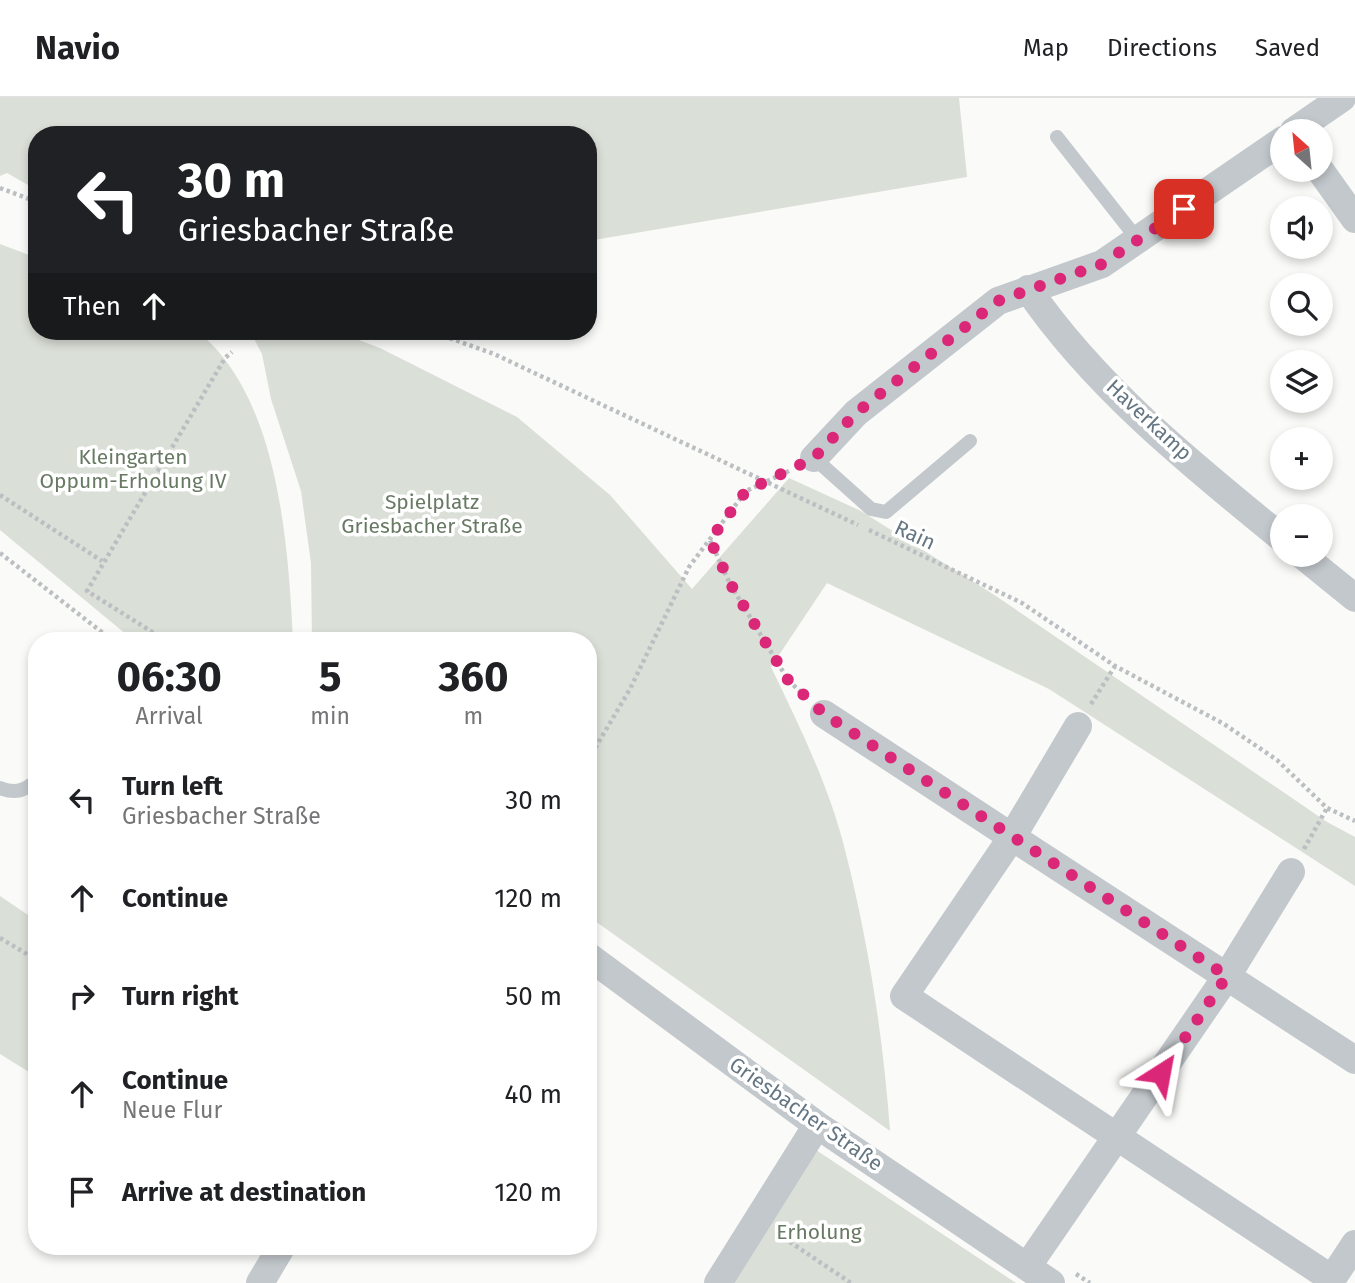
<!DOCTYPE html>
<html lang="en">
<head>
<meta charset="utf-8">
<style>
	body { margin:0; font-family:"Fira Sans",sans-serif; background:#f6f6f6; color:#202124; height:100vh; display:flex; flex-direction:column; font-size:26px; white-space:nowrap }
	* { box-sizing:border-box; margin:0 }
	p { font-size:23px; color:#757577 }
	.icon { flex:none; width:38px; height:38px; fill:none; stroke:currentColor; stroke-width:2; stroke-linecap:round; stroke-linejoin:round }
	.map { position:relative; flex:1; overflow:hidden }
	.sheet { position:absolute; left:28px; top:534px; width:569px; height:623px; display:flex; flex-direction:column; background:#fff; border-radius:28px; box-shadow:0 4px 10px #0003 }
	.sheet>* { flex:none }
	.top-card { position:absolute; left:28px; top:28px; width:569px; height:214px; border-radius:28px; box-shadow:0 4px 10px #0003; background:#202124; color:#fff; overflow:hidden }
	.needle { width:46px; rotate:333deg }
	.tools { position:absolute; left:1270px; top:21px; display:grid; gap:14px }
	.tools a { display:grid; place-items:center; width:63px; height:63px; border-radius:50%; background:#fff; box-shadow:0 4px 10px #0003; font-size:35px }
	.pin { position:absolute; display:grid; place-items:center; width:60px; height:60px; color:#fff; margin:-30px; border-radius:14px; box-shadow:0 4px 10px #0006 }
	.me { position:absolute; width:77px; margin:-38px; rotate:34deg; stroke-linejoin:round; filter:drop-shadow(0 0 5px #0008) }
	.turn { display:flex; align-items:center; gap:24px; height:147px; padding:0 35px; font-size:32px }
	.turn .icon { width:91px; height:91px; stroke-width:2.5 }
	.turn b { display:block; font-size:49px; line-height:60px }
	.then { display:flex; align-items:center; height:66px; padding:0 35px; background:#0003; gap:14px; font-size:26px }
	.eta { display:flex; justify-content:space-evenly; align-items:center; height:119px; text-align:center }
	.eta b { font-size:42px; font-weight:700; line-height:49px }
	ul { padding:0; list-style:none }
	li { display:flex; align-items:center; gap:21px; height:98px; padding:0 35px }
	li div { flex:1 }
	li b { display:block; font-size:26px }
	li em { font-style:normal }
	header { display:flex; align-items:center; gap:42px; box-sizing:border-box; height:98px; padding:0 35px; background:#fff; border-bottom:2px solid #e0e0e0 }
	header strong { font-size:33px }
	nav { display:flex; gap:38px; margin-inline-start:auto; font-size:24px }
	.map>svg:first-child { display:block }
	.green { fill:#dadfd7 }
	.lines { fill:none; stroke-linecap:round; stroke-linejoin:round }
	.path { stroke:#bbbfc2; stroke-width:4.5; stroke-dasharray:3.5 3.5; stroke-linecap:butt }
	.lane { stroke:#c3c8cc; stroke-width:14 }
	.street { stroke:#c3c8cc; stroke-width:28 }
	.route { stroke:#db2777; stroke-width:12; stroke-dasharray:0 21.6 }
	.labels { text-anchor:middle; stroke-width:7; stroke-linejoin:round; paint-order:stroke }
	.street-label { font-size:21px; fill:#657683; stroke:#fff }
	.park-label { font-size:21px; fill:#687a64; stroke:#fff }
</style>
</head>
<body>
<header>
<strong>Navio</strong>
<nav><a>Map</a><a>Directions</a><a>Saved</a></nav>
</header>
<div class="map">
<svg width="1355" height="1185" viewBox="0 0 1355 1185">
	<rect width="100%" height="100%" fill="#fafaf8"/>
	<path class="green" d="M0 0H959L967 79 588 143V37H37V92L7 75 0 78Z
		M0 146 37 160V233H197C279 298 288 446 293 542H133L0 432Z
		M250 233H335L380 250 517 319 610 397 692 491 789 380 861 413 996 498 1327 724 1355 739V788L1049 591 827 485 771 569C799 627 828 686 844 748 868 841 883 937 890 1033L588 818V542H312L311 465 301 393 271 301 262 256Z
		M0 798 31 819 37 811V979L0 956Z
		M813 1050 1016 1185H731Z"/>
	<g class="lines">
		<path class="path" d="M0 90 37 104
			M430 233 494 256 858 427
			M0 397 102 463
			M869 432 1022 505 1115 568 1224 626 1277 662 1327 710 1355 723
			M710 442 730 486 788 582 805 598
			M0 455 112 542
			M165 542 87 493 225 260 232 254
			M1091 606 1115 568
			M588 662 630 591 689 469 746 393 791 372
			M1304 751 1327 710
			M0 840 37 862
			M778 1136 851 1185
			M1076 1176 1090 1185"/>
		<path class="lane" d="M1057 39 1138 142
			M814 360 871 411 886 414 970 343
			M0 690C16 696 24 693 37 682"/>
		<path class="street" d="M1294 33 1342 0
			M1320 72 1355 121
			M1028 191C1094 288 1192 367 1283 441
			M814 360 856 315 998 203 1102 166 1283 42
			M1302 457 1355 500
			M824 616 1012 739 1078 628
			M588 858 817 1027 1051 1185
			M1355 962 1012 739 904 898 1332 1181 1355 1146
			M1027 1169 1227 878 1291 774
			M260 1185 282 1148
			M718 1185 817 1027"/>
	</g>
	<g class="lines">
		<path class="route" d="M1161 975 1227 878 824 616 788 582 730 485 710 442 746 393 814 360 856 315 998 203 1102 166 1184 111"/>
	</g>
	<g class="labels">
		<g class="street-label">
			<text transform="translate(1149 322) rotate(43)" y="7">Haverkamp</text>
			<text transform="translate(915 437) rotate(25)" y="7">Rain</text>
			<text transform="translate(806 1016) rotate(35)" y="7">Griesbacher Straße</text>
		</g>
		<g class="park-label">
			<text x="133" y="366">Kleingarten<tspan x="133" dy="24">Oppum-Erholung IV</tspan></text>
			<text x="432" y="411">Spielplatz<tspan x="432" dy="24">Griesbacher Straße</tspan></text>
			<text x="819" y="1141">Erholung</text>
		</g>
	</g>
</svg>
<div class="tools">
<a><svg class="needle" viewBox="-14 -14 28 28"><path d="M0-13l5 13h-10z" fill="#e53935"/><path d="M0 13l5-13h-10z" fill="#757577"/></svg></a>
<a><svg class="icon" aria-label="sound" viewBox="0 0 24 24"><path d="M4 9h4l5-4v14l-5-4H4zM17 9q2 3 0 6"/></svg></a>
<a><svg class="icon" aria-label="search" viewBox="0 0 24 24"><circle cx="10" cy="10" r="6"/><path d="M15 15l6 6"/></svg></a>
<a><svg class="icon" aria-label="layers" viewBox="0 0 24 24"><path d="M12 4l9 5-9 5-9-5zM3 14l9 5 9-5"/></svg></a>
<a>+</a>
<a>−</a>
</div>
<div class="pin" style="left:1184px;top:111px;background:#d93025"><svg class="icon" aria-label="arrive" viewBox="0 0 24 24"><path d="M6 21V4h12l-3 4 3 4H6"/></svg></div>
<svg class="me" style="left:1161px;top:975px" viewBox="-20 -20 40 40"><path d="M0-17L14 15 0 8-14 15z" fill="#db2777" stroke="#fff" stroke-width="4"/></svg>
<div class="top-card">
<div class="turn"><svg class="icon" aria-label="left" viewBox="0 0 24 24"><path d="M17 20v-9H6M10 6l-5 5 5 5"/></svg><div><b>30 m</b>Griesbacher Straße</div></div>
<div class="then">Then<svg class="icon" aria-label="ahead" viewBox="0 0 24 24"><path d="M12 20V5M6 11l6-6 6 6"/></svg></div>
</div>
<section class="sheet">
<div class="eta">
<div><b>06:30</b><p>Arrival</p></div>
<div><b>5</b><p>min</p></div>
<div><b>360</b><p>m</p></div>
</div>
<ul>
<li><svg class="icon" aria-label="left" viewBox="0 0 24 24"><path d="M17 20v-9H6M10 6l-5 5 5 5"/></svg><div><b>Turn left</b><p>Griesbacher Straße</p></div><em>30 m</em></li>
<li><svg class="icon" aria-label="ahead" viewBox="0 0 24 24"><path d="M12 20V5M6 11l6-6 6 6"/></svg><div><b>Continue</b></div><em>120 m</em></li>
<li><svg class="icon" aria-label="right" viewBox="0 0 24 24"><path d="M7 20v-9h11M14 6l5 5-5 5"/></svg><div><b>Turn right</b></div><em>50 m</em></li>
<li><svg class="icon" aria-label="ahead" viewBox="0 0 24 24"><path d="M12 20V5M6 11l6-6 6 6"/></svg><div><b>Continue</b><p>Neue Flur</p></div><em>40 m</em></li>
<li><svg class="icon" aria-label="arrive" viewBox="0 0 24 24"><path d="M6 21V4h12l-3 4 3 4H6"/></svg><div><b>Arrive at destination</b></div><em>120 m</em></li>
</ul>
</section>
</div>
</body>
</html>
